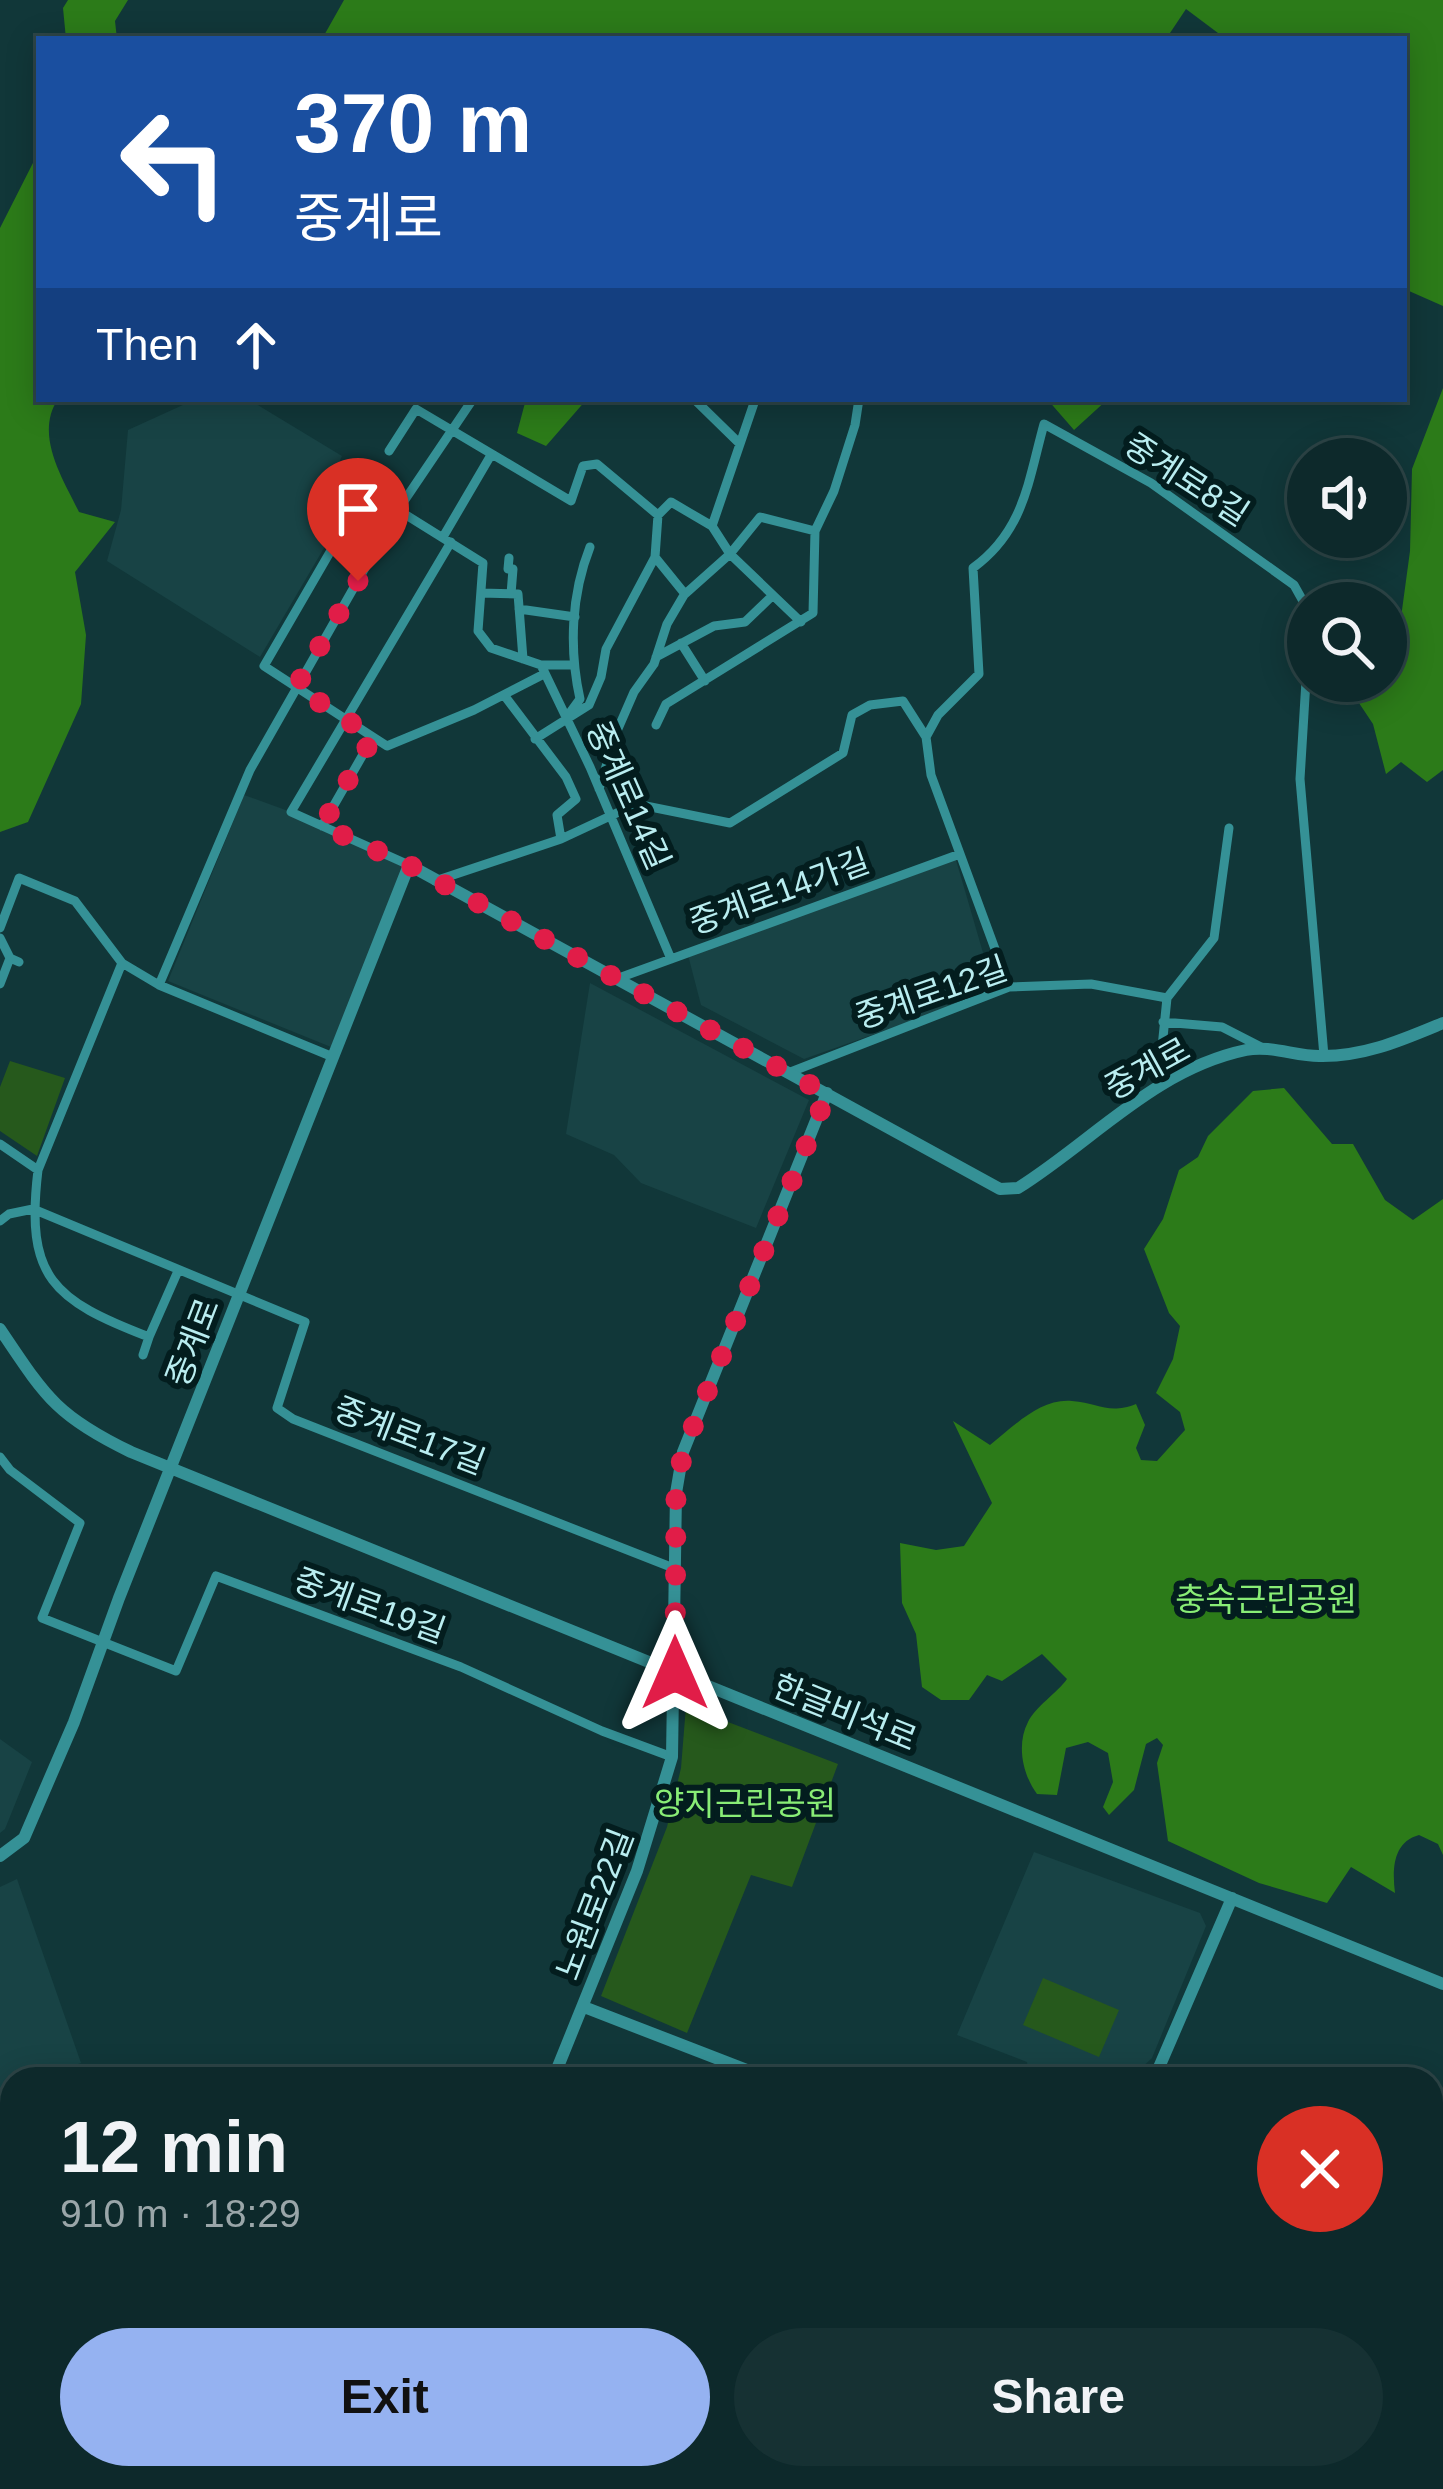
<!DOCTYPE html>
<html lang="en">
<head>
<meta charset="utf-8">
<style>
	body { margin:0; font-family:Helvetica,"Noto Sans KR",sans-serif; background:#163133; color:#f1f3f6; height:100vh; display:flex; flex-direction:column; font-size:45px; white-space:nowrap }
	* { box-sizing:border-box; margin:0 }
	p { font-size:39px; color:#9aa6a9 }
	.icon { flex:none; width:66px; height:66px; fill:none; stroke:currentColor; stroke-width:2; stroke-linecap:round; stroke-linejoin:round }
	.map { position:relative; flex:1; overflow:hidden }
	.drawer { position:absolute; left:0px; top:2067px; width:1443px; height:423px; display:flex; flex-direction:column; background:#0d292b; border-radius:36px 36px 0 0; box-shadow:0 6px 30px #0003,0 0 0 3px #2d4547 }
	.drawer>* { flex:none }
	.guide { position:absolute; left:36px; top:36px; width:1371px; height:366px; border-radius:0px; box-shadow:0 6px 30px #0003,0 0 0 3px #2d4547; background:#1a4fa0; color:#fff; overflow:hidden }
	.controls { position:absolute; left:1287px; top:438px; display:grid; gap:24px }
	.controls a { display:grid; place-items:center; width:120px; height:120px; border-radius:50%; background:#0d292b; box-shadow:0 6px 30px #0003,0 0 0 3px #2d4547; font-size:60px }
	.pin { position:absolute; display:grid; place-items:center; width:102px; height:102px; color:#fff; margin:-123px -51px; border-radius:50% 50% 50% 0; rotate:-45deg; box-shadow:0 0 12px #0007 }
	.pin .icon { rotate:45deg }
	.me { position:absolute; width:132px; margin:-66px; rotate:0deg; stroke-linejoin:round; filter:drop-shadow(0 0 9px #0008) }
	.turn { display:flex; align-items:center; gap:42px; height:252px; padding:0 60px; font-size:54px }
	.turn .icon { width:156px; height:156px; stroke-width:2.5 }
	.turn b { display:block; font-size:84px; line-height:102px }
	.then { display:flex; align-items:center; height:114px; padding:0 60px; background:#0003; gap:24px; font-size:45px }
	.round { display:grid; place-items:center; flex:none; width:126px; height:126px; border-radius:63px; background:#163133 }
	.headline { display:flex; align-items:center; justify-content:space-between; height:204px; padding:0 60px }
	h1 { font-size:72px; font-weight:700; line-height:90px }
	.button { display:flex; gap:24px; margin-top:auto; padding:24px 60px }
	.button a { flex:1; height:138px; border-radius:72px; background:#95b2f1; color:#111; font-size:48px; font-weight:700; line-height:138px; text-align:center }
	.button a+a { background:#163133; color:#f1f3f6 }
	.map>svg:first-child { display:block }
	.built { fill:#184345 }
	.green { fill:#26591c }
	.forest { fill:#2c7b19 }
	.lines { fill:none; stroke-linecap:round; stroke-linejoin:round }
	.street { stroke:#359196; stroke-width:9 }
	.secondary { stroke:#359196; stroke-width:12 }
	.route { stroke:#e11d48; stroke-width:21; stroke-dasharray:0 37.8 }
	.labels { text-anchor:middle; stroke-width:12; stroke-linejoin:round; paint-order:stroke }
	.street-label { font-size:33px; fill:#b9edf0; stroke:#031d1e }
	.park-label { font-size:33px; fill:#89ed76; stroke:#031d1e }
</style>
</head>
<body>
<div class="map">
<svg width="1443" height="2489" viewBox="0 0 1443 2489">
	<rect width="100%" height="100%" fill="#113739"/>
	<path class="built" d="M196 399H248L342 456 336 470 361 485 260 657 107 561 121 510 128 430Z
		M244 795 291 812 404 867 331 1047 168 981Z
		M956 860 993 987 934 1013 804 1059 701 1005 688 955Z
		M590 983 809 1100 756 1228 641 1183 614 1155 566 1134Z
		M0 1739 32 1762 5 1829 0 1833Z
		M1034 1852 1200 1913 1206 1926 1152 2058 1133 2076 1029 2079 1027 2062 957 2035Z
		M17 1879 81 2063 34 2079H12V2086L0 2090V1887Z
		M12 2098V2279L0 2249V2102Z
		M409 2478H778V2489H405Z"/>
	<path class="green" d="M10 1061 65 1078 37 1156 0 1131V1087Z
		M686 1706 838 1764 792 1887 751 1875 687 2033 601 1996 667 1827 681 1768Z
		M1043 1978 1119 2010 1099 2057 1023 2025Z
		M74 2478H365L360 2489H78Z"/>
	<path class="forest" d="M68 0H128L115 21 117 39H66L63 8Z
		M344 0H1443V306L1409 291 1404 260V39H1226L1186 9 1166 39H322Z
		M39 138V399H58C34 435 63 479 79 512L115 522 75 572 86 635 81 704 28 822 0 832V228L36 157Z
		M1443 388V770L1427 782 1401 762 1386 774 1373 724 1359 703 1374 681H1386V663L1397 647 1410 551 1412 469Z
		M526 399H587L546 446 517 433Z
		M1047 399H1108L1074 430Z
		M1284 1088 1332 1144H1353L1385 1200 1413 1220 1443 1199V1855L1438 1844 1419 1835C1393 1842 1392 1869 1395 1893L1351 1867 1327 1903 1259 1883 1168 1841 1157 1763 1163 1745 1157 1738 1146 1744 1134 1790 1109 1815 1103 1807 1113 1782 1108 1753 1088 1742 1066 1748 1057 1795 1037 1794C1023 1775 1016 1745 1028 1722 1035 1707 1057 1693 1067 1679L1042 1654 1002 1681 987 1675 969 1700H941L922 1687 916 1634 902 1603 900 1543 936 1550 964 1546 992 1503 953 1421 990 1445C1013 1427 1040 1398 1072 1401 1099 1403 1108 1415 1136 1404L1145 1425 1136 1448 1141 1460 1157 1461 1185 1430 1180 1412 1156 1393 1173 1359 1180 1326 1169 1313 1144 1249 1163 1219 1179 1170 1198 1157 1208 1136 1253 1091Z"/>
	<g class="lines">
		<path class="street" d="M694 399 739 443
			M389 451 416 409 571 501 583 466 597 464 658 515 655 557 606 649 601 677 589 705 535 739
			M712 526 754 403
			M443 537 491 455
			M655 557 685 594
			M509 558 508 569H513L511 594
			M481 593 518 594 523 659
			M519 609 575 617
			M801 622 730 554 760 517 815 531
			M681 643 705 681
			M1308 648 1300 779 1324 1056
			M656 657 714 626 745 622 771 597
			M541 665H572
			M504 695 566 777 576 799 557 815 561 839
			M569 714 580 699C569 649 571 595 590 547
			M656 725 666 704 813 613 815 531 834 491 855 425 859 399
			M373 737 264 666 366 490 483 563 478 631 491 648 541 665 590 767 671 959
			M599 789 617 731 634 692 654 664 667 624 684 595 730 554 712 526 671 502 658 515
			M322 826 373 737 387 746 474 710 544 674
			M409 865 291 812 451 542
			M435 881 561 839 636 804 730 823 843 753 852 715 870 705 903 701 926 737
			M0 928 19 878 75 901 122 963 159 985
			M0 938 10 958 19 962
			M616 979 960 854
			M0 984 10 958
			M1009 987 931 775 926 737 938 715 979 674 973 568C1024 531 1028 482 1044 424L1151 483 1294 585 1308 610
			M1163 1022 1222 1027 1261 1047
			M333 1057 159 985 250 770 398 510 473 399
			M788 1073 1009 987 1091 984 1167 998
			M1158 1087 1167 998 1214 938 1229 828
			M0 1144 38 1170C25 1278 53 1300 149 1337L178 1271
			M38 1170 122 963
			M0 1221 9 1214 33 1209 305 1322 277 1408 293 1419 676 1569
			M143 1355 149 1337
			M0 1457 10 1470 80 1523 42 1618 176 1671 216 1576 461 1667 602 1731 672 1757
			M1431 2191 1443 2194
			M199 2478H206"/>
		<path class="secondary" d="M0 1329C45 1396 56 1416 131 1452L1443 1984
			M0 1856 24 1838 74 1722 119 1598 409 865 1000 1189 1018 1188C1093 1141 1155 1069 1246 1050 1270 1045 1295 1056 1319 1056 1364 1057 1402 1040 1443 1023
			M584 2007 770 2079
			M553 2079 637 1871 672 1757 676 1493 683 1452 827 1093
			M1154 2079 1232 1898
			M0 2354 12 2386
			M46 2478 50 2489
			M1213 2478 1215 2489
			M378 2489 382 2478
			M800 2489V2478"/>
	</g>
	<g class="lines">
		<path class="route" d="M358 581 296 687 373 737 322 826 409 865 827 1094 683 1452 676 1493 675 1673"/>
	</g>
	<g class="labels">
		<g class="street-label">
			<text transform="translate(1187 479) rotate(33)" y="12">중계로8길</text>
			<text transform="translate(629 795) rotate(66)" y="12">중계로14길</text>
			<text transform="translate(779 891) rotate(-20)" y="12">중계로14가길</text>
			<text transform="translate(931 992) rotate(-19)" y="12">중계로12길</text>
			<text transform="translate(1147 1068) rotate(-29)" y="12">중계로</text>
			<text transform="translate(192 1342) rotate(-69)" y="12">중계로</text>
			<text transform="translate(410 1435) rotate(21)" y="12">중계로17길</text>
			<text transform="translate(370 1605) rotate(20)" y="12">중계로19길</text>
			<text transform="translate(845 1712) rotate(22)" y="12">한글비석로</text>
			<text transform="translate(594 1904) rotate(-69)" y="12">노원로22길</text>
		</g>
		<g class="park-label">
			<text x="1266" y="1611">충숙근린공원</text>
			<text x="745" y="1815">양지근린공원</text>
		</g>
	</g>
</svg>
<div class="controls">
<a><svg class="icon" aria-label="sound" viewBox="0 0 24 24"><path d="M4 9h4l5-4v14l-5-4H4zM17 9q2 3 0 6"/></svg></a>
<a><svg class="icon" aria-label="search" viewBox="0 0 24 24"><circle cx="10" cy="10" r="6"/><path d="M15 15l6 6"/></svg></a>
</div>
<div class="pin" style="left:358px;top:581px;background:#d93025"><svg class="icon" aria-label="arrive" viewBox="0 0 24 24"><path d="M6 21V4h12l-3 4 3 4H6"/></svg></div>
<svg class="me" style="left:675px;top:1673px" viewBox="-20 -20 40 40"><path d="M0-17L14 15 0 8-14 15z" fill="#e11d48" stroke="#fff" stroke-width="4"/></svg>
<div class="guide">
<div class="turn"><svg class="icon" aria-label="left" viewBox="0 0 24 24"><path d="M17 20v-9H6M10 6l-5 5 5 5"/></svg><div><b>370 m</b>중계로</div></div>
<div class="then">Then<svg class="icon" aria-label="ahead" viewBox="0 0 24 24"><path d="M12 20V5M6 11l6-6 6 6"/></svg></div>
</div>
<section class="drawer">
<div class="headline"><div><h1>12 min</h1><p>910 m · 18:29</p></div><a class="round" style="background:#d93025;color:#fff"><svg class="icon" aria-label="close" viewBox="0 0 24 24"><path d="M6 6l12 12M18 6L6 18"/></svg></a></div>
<div class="button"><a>Exit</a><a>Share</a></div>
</section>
</div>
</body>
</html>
